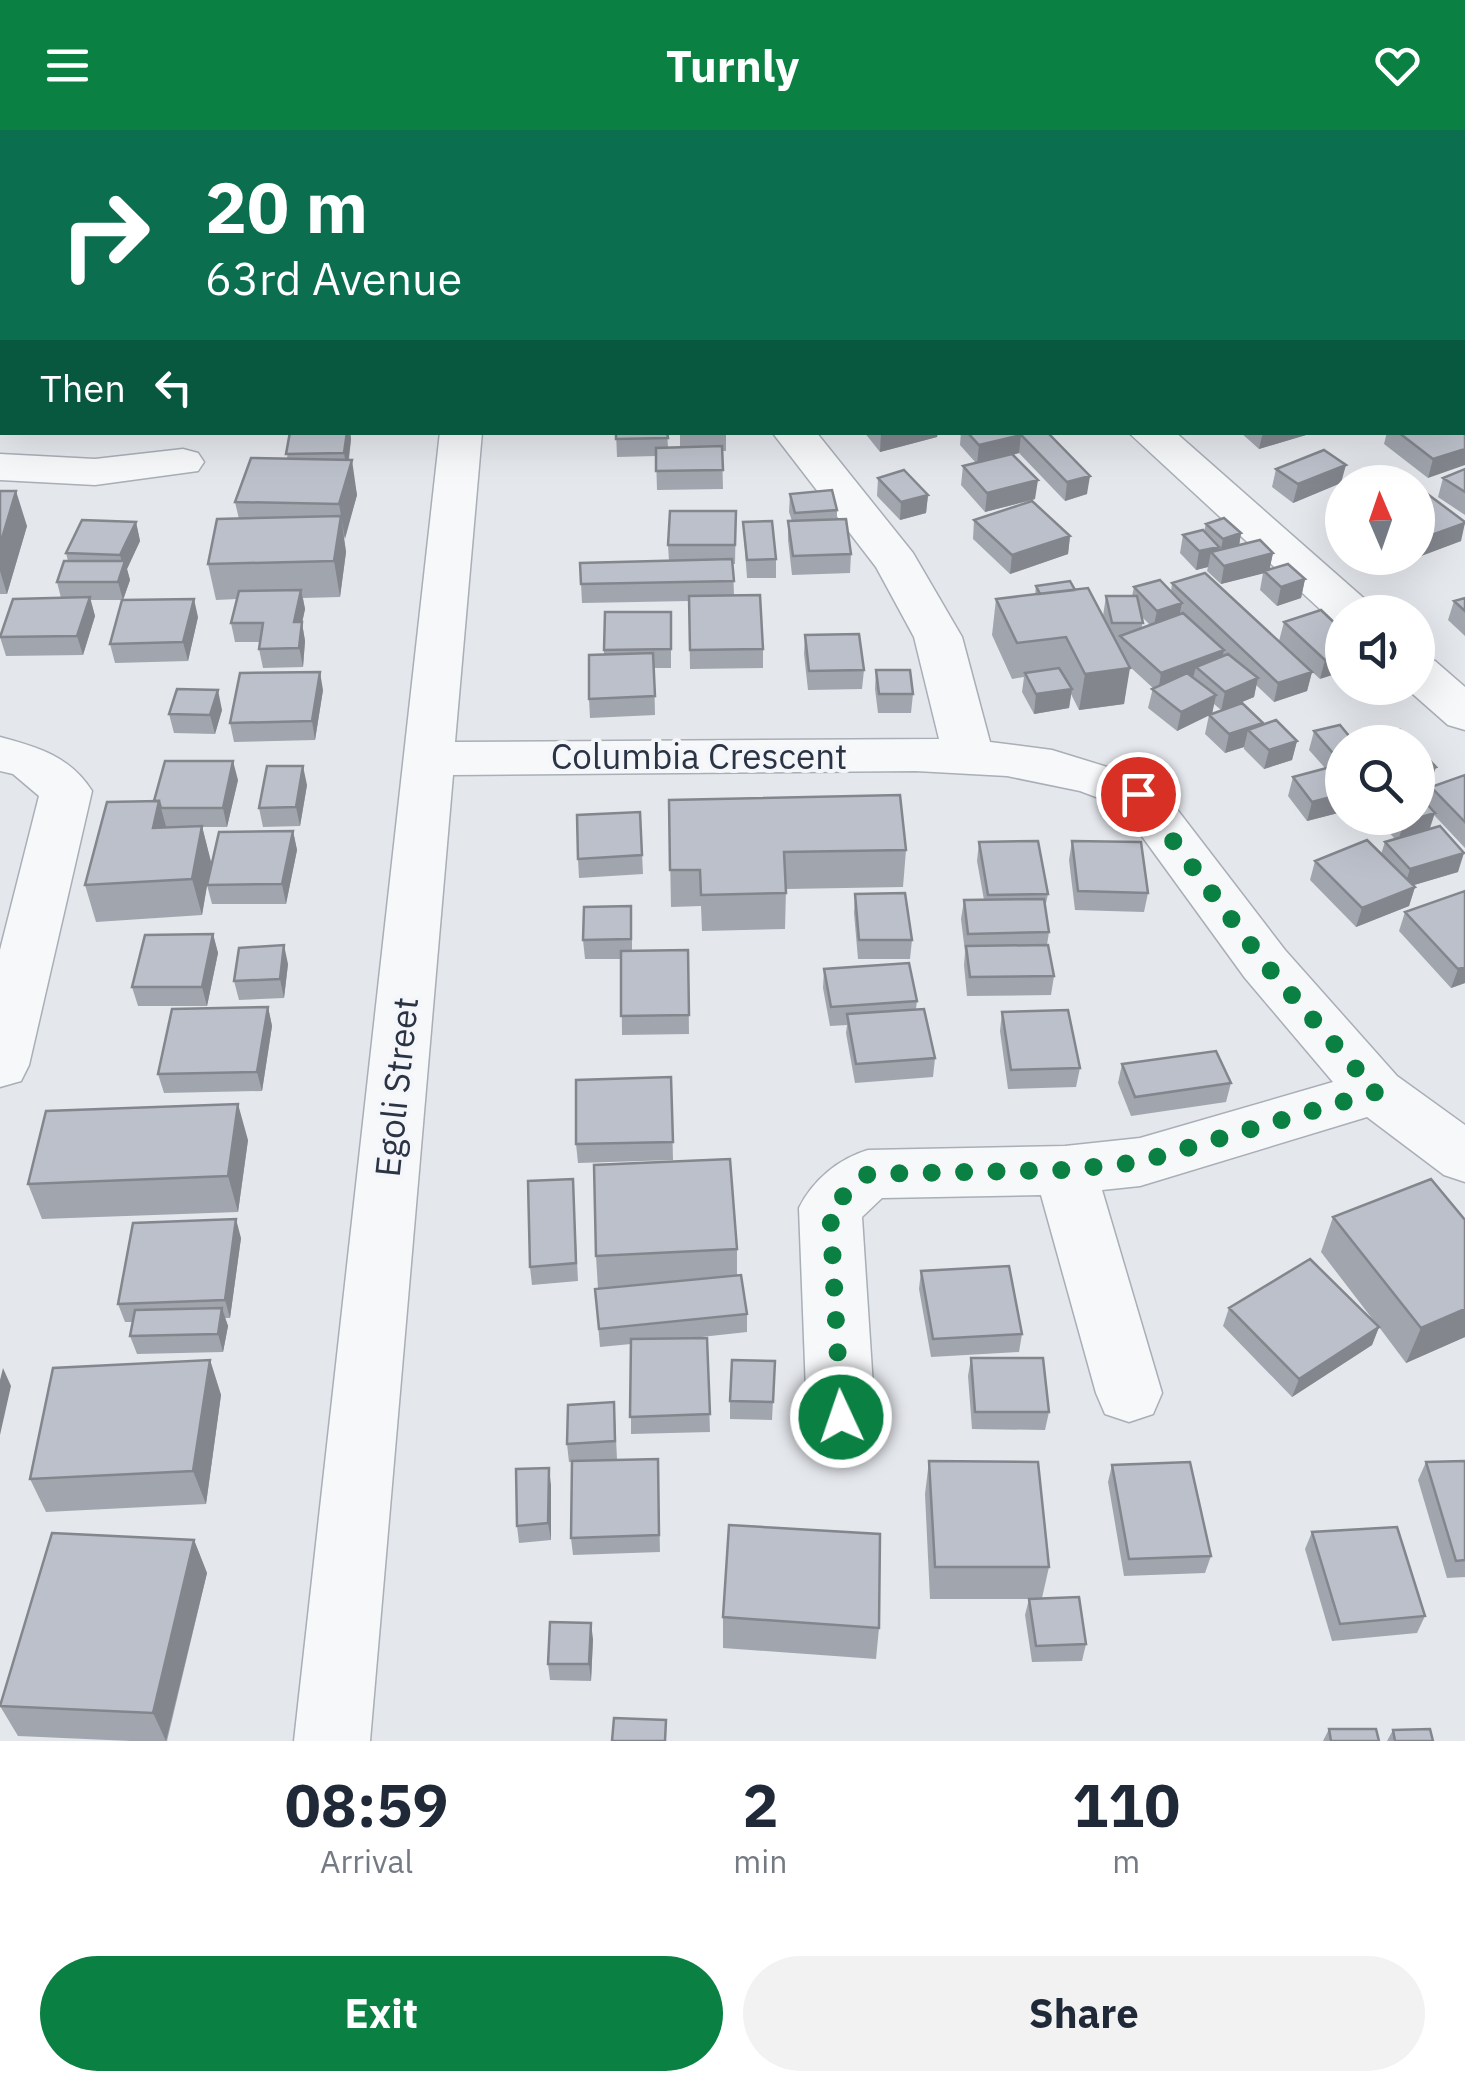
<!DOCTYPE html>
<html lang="en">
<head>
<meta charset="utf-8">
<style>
	body { margin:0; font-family:"IBM Plex Sans",sans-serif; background:#f2f2f3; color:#1f2937; height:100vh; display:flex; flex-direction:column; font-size:38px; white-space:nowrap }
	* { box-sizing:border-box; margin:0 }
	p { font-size:32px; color:#747a83 }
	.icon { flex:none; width:55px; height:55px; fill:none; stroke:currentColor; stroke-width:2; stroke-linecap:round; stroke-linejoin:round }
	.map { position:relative; height:1611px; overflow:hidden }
	.panel { display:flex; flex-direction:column; background:#fff; flex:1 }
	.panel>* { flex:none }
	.top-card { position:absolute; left:0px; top:0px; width:1465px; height:305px; box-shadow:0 10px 40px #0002; background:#0b6e4f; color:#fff; overflow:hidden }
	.needle { width:65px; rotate:358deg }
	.tools { position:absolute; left:1325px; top:335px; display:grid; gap:20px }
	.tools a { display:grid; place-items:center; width:110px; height:110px; border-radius:50%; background:#fff; box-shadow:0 10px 40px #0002; font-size:50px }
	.pin { position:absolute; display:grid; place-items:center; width:85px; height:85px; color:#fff; margin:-42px; border:5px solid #fff; border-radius:50%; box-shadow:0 2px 10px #0007 }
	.me { position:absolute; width:110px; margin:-55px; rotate:357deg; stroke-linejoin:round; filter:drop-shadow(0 0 8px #0008) }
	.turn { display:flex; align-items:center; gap:35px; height:210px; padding:0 40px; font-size:45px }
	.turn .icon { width:130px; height:130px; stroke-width:2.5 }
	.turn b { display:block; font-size:70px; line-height:85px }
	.then { display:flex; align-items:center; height:95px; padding:0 40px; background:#0003; gap:20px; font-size:38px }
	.eta { display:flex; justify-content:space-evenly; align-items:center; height:170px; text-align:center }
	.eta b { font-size:60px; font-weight:800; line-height:70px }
	.cta { display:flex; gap:20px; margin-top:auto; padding:20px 40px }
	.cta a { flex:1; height:115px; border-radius:60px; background:#0b8043; color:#fff; font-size:40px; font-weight:800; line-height:115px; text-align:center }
	.cta a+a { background:#f2f2f3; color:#1f2937 }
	header { display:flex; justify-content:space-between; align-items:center; height:130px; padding:0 40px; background:#0b8043; color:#fff; font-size:45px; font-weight:800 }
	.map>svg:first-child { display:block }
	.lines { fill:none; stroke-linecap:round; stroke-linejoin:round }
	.minor-casing { stroke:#a9aeb7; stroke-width:3 }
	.minor { fill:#f7f8fa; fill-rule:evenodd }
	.wall { fill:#a1a5ae; fill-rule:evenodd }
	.shaded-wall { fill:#83868d }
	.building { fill:#bbc0ca; stroke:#83868d; stroke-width:2.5 }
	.route { stroke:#0b8043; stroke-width:18; stroke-dasharray:0 32.4 }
	.labels { text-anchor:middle; stroke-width:8; stroke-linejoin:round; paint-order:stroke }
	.street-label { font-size:35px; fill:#2b3445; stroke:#f4f6f9 }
</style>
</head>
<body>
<header><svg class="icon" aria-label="menu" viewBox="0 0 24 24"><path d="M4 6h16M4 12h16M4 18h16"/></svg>Turnly<svg class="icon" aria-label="heart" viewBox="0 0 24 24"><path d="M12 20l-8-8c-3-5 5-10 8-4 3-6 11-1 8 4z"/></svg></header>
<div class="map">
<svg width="1465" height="1611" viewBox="0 0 1465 1611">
	<rect width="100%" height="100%" fill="#e4e7ec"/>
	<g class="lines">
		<defs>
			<path id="minor" d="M662 0H705L706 2H664Z
				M0 95H2V118H0Z
				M1462 249H1465V274H1462Z
				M440 302H482L455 612 939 609 914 507 876 437 772 302H816L913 423 962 507 990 612 1052 620 1156 652 1285 820 1397 946 1465 995V1052L1444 1045 1367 987 1140 1056 1102 1060 1162 1263 1153 1284 1129 1292 1105 1284 1096 1263 1041 1065 882 1068 862 1087 875 1287 865 1308 841 1317 817 1308 807 1287 799 1078C813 1050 838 1029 868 1020L1065 1016 1140 1008 1333 952 1245 848 1120 676 1080 661 1007 646 916 641 453 645 370 1611H294Z
				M1128 302H1175L1368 472 1374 482H1342V494L1334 492Z
				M183 319 198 323 204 332 198 341 95 355 0 350V324L95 329Z
				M1418 527 1435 531 1465 557V600L1448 595 1406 558H1418Z
				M0 607C37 617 70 626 92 661L29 935 21 951 0 957V820L39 666 13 644 0 641Z"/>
		</defs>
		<use href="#minor" class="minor-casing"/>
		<use href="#minor" class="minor"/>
	</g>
	<path class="wall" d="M0 0H26V2H2V35H0Z
		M347 0H374V2H348Z
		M381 0H418L417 2H381Z
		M0 243H2V295H0Z
		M290 302H350L351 309 349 330 357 365 344 409 346 422 340 467 303 468 305 479 302 493 305 511 303 537 263 538 259 519 260 512H235L231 493 237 469 216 470 208 434 239 389 235 372 287 329Z
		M616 302H667L668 317H680V302H726V321H722L723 359 657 360 656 326 617 327Z
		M864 302H938L937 307 880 322Z
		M961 302H1047L1087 364 1065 371 1019 323 1013 325 1035 369 985 382 961 355 963 336 976 333 960 315Z
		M1240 302H1316L1259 319Z
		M1387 302H1462L1428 348 1384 314Z
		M1276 339 1341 353 1293 373 1272 357Z
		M1465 339V385L1438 367 1443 348Z
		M878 348 928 365 926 383 900 390 877 366Z
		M1418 357 1461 411 1421 426 1418 424Z
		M0 361 27 396 7 464H0Z
		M790 364 837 380V390L851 424 850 443 792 445 788 410V391H792L789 382Z
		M736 381 735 434H733L734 466 763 519V538L690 539 689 471 582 473 580 433 669 431 668 415Z
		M974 390 1070 406 1068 424 1010 444 973 409Z
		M136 392 140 411 127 439 130 450 123 470 198 487 188 531 115 533 110 514 122 470H90L95 486 83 525 6 526 0 507 61 468 57 452 68 431 66 423Z
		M743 392 776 429V448H747Z
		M1206 394 1241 403 1239 416 1273 423 1269 440 1305 449 1301 468 1277 476 1260 460 1263 443 1221 454 1207 441 1208 437 1196 440 1180 423 1183 405 1204 401Z
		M1172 453 1312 542 1307 561 1274 572 1256 555 1254 567 1234 575 1262 595 1297 611 1292 630 1264 639 1244 619V617L1225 623 1205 604 1209 585 1177 601 1148 578 1153 558 1129 536 1124 574 1079 580 1071 564 1069 578 1034 584 1022 562 1024 547 1012 549 992 505 996 469 1035 465 1036 456 1075 460 1103 486 1106 466H1132L1134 457 1171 462ZM1142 487 1150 495 1142 498ZM1214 574 1221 580 1212 584Z
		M1465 468V506L1448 490 1454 471Z
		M671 482V538H654L655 585 590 588 589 569 604 524V520Z
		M1284 492 1342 500 1320 549 1279 511Z
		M805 505 864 540 862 559 808 560 804 524Z
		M876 540 913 564 911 583H878L875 559Z
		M323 560 315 610 234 612 230 593Z
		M222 580 215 604 174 603 169 584Z
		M1314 601 1342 612V682L1307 691 1288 666 1293 647 1325 638 1309 620Z
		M1465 645V718L1434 685 1430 699 1458 742 1414 755 1415 757 1409 776 1356 797 1310 750 1315 731 1381 724 1385 712 1395 709 1376 688H1418L1426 673 1431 657Z
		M238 650 227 697H202L211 732 202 785 96 792 85 755 154 671Z
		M307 655 300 696 263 697 259 678Z
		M669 670 906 720 903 757 786 759 785 799 702 801 701 776 671 777Z
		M640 682 643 744 579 748 578 729Z
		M293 701 297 720 286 774H212L207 755Z
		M1072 711 1148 763 1144 782 1075 780 1069 730Z
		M979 712 1048 764 1045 778 1049 802 1047 815 1054 846 1051 865 967 866 964 835 965 822 961 789 964 770H984L977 731Z
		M1465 761V853L1451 858 1399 801 1405 782Z
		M855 764 912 810 910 829H858L854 783Z
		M632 795V821L688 820 689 904 622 905 621 829H585L583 810Z
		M213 804 218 823 207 876H138L132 857Z
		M288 834 284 868 239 870 234 851Z
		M824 839 917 871 916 879 935 928 933 947 855 953 846 903 847 895 830 896 823 858Z
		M268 877 272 896 262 961 164 963 158 944Z
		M1002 882 1080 938 1076 957 1008 959 1000 901Z
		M1122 934 1231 953 1226 972 1131 986 1118 953Z
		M671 947 673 1030 578 1033 576 1014Z
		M248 1010 238 1082 42 1089 28 1054Z
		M573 1049 578 1151 532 1155 530 1137Z
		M1333 1087 1465 1207 1406 1233 1379 1197 1372 1215 1292 1267 1223 1196 1229 1178 1377 1195 1321 1122Z
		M241 1108 230 1188H225L228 1196 223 1222 137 1224 130 1206 133 1192H125L118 1174Z
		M737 1119V1145L747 1184V1202L692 1208H707L710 1302 631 1304V1214L600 1217 595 1159H598L596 1126Z
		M921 1141 1022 1204 1019 1222 931 1227 919 1159Z
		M971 1228 1049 1282 1045 1300 972 1299 968 1246Z
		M210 1230 221 1265 206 1374 46 1382 30 1349Z
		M775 1231 772 1290 730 1289V1271Z
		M615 1289 617 1329 578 1331 658 1329 660 1422 573 1425 571 1408 572 1332H569L567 1314Z
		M929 1331 1049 1437 1042 1468 1086 1514 1082 1531 1032 1532 1025 1485 1029 1469H930L925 1364Z
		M1465 1331V1447L1447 1448 1418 1350 1426 1332Z
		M1112 1335 1211 1426 1205 1443 1124 1446 1108 1352Z
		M551 1355V1410L519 1413 517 1396Z
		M1312 1402 1425 1486 1417 1503 1332 1511 1305 1419Z
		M194 1410 207 1443 167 1611H131L18 1606 0 1576Z
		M723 1487 879 1498 876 1529 723 1518Z
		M593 1509 591 1551 550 1550 548 1534Z
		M1329 1599 1379 1611H1323Z
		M1393 1600 1433 1611H1387Z"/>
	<path class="shaded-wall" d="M1462 113H1465V129L1462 130Z
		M2 168V212L0 215V171Z
		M1462 184H1465V201H1462Z
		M347 302H350L351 309 347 341 344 323Z
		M884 302H938L937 307 880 322 881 303Z
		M1263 302H1316L1259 319Z
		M1021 305 1019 323 977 334 979 315Z
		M1465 319V335L1428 348 1433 329Z
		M352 330 357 365 345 409 339 374Z
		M1346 335 1341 353 1293 373 1298 354Z
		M1090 346 1087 364 1065 371 1067 352Z
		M1038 350 1035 369 985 382 987 363Z
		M16 361 27 396 7 464 0 441V415Z
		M928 365 926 383 900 390 901 372Z
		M341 386 346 422 340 467 334 431Z
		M136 392 140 411 127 439 130 450 123 470 118 452 123 437 120 425Z
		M1465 393 1461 411 1421 426 1426 407Z
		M1241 403 1238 422 1219 428 1223 409Z
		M1070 406 1068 424 1010 444 1012 425Z
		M1219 417 1217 428 1211 422 1208 437 1196 440 1199 421Z
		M1273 423 1269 442 1221 454 1224 436Z
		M1305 449 1301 468 1277 476 1281 457Z
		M301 460 305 479 302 493 305 511 303 537 294 492Z
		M90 467 95 486 83 525 77 506Z
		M194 469 198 487 188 531 183 512Z
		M1182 473 1178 492 1153 499 1157 481Z
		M1224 520 1220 538 1196 537 1193 548 1158 562 1161 543Z
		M1342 525V542L1320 549 1325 530Z
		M1130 538 1124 574 1079 580 1085 544Z
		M320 542 323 560 315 610 312 591Z
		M1312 542 1307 561 1274 572 1278 553Z
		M1258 548 1254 567 1221 581 1225 562Z
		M1072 559 1069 578 1034 584 1036 564Z
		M218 560 222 580 215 604 210 585Z
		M1216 565 1212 584 1177 601 1181 582Z
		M1263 593 1259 610 1248 600 1244 617 1225 623 1229 604Z
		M1297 611 1292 630 1264 639 1269 620Z
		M1342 628V645L1333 648 1338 629Z
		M233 631 238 650 227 697 223 678Z
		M303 636 307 655 300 696 296 677Z
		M1436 637 1430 656 1418 660V642Z
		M1342 664V682L1307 691 1312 672Z
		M159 671 169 707 153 698Z
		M1435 683 1428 702 1398 711 1404 692Z
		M202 696 211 732 202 785 192 749Z
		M293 701 297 720 286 774 282 754Z
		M1464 723 1458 742 1404 758 1410 739Z
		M1415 757 1409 776 1356 797 1362 778Z
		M213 804 218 823 207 876 202 857Z
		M284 815 288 834 284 868 280 849Z
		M1465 837V853L1451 858 1458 839Z
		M268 877 272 896 262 961 257 942Z
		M238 974 248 1010 238 1082 228 1046Z
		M236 1089 241 1108 230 1188 225 1170Z
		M222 1178 228 1196 223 1222 218 1204Z
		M1465 1179V1207L1406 1233 1421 1198Z
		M1379 1197 1372 1215 1292 1267 1299 1249Z
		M210 1230 221 1265 206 1374 193 1341Z
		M3 1238 11 1256 0 1305V1250Z
		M549 1338 551 1355V1410L548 1393Z
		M194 1410 207 1443 166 1611 153 1583Z
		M591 1493 593 1509 591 1551 589 1534Z"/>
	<path class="building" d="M0 0H23L21 2H2V18H0Z
		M35 0H79L78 2H33Z
		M261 0H326L325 2H260Z
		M573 0H637L636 2H573Z
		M1214 0H1257L1261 2H1217Z
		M0 115 2 116V168L0 171Z
		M1462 149H1465V184H1462Z
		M0 243H2V277H0Z
		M1462 290 1465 292V319L1433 329 1398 302H1462Z
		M290 302H347L344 323 286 324Z
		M616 302H667L668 308 616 309Z
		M967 302H1047L1090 346 1067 352 1021 305 979 315Z
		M722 316 723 340 656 341V318Z
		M1324 320 1346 335 1298 354 1276 339Z
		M1012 324 1038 350 987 363 963 336Z
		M251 328 352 330 339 374 235 372Z
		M1465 339V362L1443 348Z
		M904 340 928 365 901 372 878 348Z
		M1418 357 1465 392V393L1426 407 1418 401Z
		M832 360 837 380 795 383 790 364Z
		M0 361H16L0 415Z
		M1032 371 1070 406 1012 425 974 390Z
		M670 381H736L735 415H668Z
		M341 386 334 431 208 434 217 389Z
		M1224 388 1241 403 1223 409 1206 394Z
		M846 389 851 424 793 426 788 391Z
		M82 390 136 392 120 425 66 423Z
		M772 391 776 429 747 430 743 392Z
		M1203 400 1219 417 1199 421 1183 405Z
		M1260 410 1273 423 1224 436 1211 422Z
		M732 429 734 451 581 454 580 433Z
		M64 431H125L118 452H57Z
		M1288 434 1305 449 1281 457 1264 441Z
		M1205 443 1312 542 1278 553 1172 453Z
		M1160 450 1182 473 1157 481 1134 457Z
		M1070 451 1075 460 1040 464 1036 456Z
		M1088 458 1130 538 1085 544 1066 507 1017 513 996 469Z
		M301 460 294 492H302L299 518 259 519 263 493H231L239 461Z
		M760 465 763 519 690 520 689 466Z
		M1106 466H1137L1143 493H1112Z
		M90 467 77 506 0 507 13 469Z
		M1465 468V481L1454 471Z
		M194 469 183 512 110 514 122 470Z
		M1321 480 1342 500V525L1325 530 1284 492Z
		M605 482H671V519L604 520Z
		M1183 483 1224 520 1161 543 1120 506Z
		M859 504 864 540 809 541 805 505Z
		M653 523 655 566 589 569V525Z
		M1228 524 1258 548 1225 562 1196 537Z
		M1059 538 1072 559 1036 564 1025 543Z
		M876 540H910L913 564H879Z
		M320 542 312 591 230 593 240 543Z
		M1187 543 1216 565 1181 582 1152 559Z
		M177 559 218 560 210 585 169 584Z
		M1242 573 1263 593 1229 604 1209 585Z
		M1276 590 1297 611 1269 620 1248 600Z
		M1340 595 1354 612H1342V628L1338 629 1314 601Z
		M1400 600 1412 612H1381L1376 607Z
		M1418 618 1436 637 1418 642Z
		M165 631H233L223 678H161L159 671H154Z
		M1338 635 1342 641V664L1312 672 1293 647Z
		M267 636H303L296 677 259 678Z
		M1465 645V692L1431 657Z
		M1418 664 1435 683 1404 692 1399 688H1418Z
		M900 665 906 720 784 722 786 763 701 765 700 740H670L669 670Z
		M159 671 153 698 202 696 192 749 85 755 107 672Z
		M640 682 642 725 578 729 577 685Z
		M1440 696 1464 723 1410 739 1385 712Z
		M293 701 282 754 207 755 219 702Z
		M1367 710 1415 757 1362 778 1315 731Z
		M1038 711 1048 764 988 765 979 712Z
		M1072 711 1141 712 1148 763 1078 761Z
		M1465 761V837L1458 839 1405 782Z
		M905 763 912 810H859L855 764Z
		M1044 769 1049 802 968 804 964 770Z
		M631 776V809L583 810 584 777Z
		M213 804 202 857H132L145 805Z
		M284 815 280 849 234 851 239 818Z
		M1048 815 1054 846 970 847 966 816Z
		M688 820 689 885 621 886V821Z
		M909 833 917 871 831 877 824 839Z
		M268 877 257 942 158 944 172 879Z
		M924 879 935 928 856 934 847 884Z
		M1068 880 1080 938 1011 940 1002 882Z
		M1216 921 1231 953 1135 967 1122 934Z
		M671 947 673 1012 576 1014V950Z
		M238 974 228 1046 28 1054 46 981Z
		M730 1029 737 1119 596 1126 594 1035Z
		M573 1049 576 1133 530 1137 528 1051Z
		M1431 1049 1465 1090V1179L1421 1198 1333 1087Z
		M236 1089 225 1170 118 1174 133 1093Z
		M1310 1129 1379 1197 1299 1249 1229 1178Z
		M1009 1136 1022 1204 933 1209 921 1141Z
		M741 1145 747 1184 599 1199 595 1159Z
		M222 1178 218 1204 130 1206 135 1180Z
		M707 1208 710 1284 630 1287 631 1209Z
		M971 1228H1043L1049 1282H975Z
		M210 1230 193 1341 30 1349 53 1238Z
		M732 1230 775 1231 773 1272 730 1271Z
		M614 1272 615 1311 567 1314 568 1275Z
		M658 1329 659 1405 571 1408 572 1331Z
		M929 1331 1038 1332 1049 1437H935Z
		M1465 1331V1430L1456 1431 1426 1332Z
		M1190 1332 1211 1426 1129 1429 1112 1335Z
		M549 1338 548 1393 517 1396 516 1339Z
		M729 1395 880 1404 879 1498 723 1487Z
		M1397 1397 1425 1486 1340 1494 1312 1402Z
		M52 1403 194 1410 153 1583 0 1576Z
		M1079 1467 1086 1514 1036 1516 1029 1469Z
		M550 1492 591 1493 589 1534H548Z
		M614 1588 666 1590 665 1611H612Z
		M1329 1599H1376L1379 1611H1331Z
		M1430 1599 1433 1611H1395L1393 1600Z"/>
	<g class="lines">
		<path class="route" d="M841 1287 830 1078 868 1044 1065 1040 1140 1032 1376 962 1265 834 1138 664"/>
	</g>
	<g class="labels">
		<g class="street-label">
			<text x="699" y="639">Columbia Crescent</text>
			<text transform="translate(397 957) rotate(-84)" y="12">Egoli Street</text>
		</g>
	</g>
</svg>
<div class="tools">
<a><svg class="needle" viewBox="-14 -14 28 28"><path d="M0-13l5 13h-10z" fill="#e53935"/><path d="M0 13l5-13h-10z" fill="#747a83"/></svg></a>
<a><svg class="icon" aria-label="sound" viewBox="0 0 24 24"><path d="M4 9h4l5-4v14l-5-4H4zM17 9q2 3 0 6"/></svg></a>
<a><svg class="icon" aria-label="search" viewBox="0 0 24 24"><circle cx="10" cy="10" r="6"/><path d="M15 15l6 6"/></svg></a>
</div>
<div class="pin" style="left:1138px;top:664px;background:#d93025"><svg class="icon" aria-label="arrive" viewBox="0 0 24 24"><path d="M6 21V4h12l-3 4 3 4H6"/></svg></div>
<svg class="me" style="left:841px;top:1287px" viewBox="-20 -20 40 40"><circle r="17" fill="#0b8043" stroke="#fff" stroke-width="3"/><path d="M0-11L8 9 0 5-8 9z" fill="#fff"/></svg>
<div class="top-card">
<div class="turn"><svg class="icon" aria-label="right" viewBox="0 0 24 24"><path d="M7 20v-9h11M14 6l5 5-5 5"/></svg><div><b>20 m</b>63rd Avenue</div></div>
<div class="then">Then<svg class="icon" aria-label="left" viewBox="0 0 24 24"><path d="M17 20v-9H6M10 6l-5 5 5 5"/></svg></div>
</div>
</div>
<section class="panel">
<div class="eta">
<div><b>08:59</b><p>Arrival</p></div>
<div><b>2</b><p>min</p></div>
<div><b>110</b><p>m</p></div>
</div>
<div class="cta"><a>Exit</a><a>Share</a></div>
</section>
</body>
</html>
